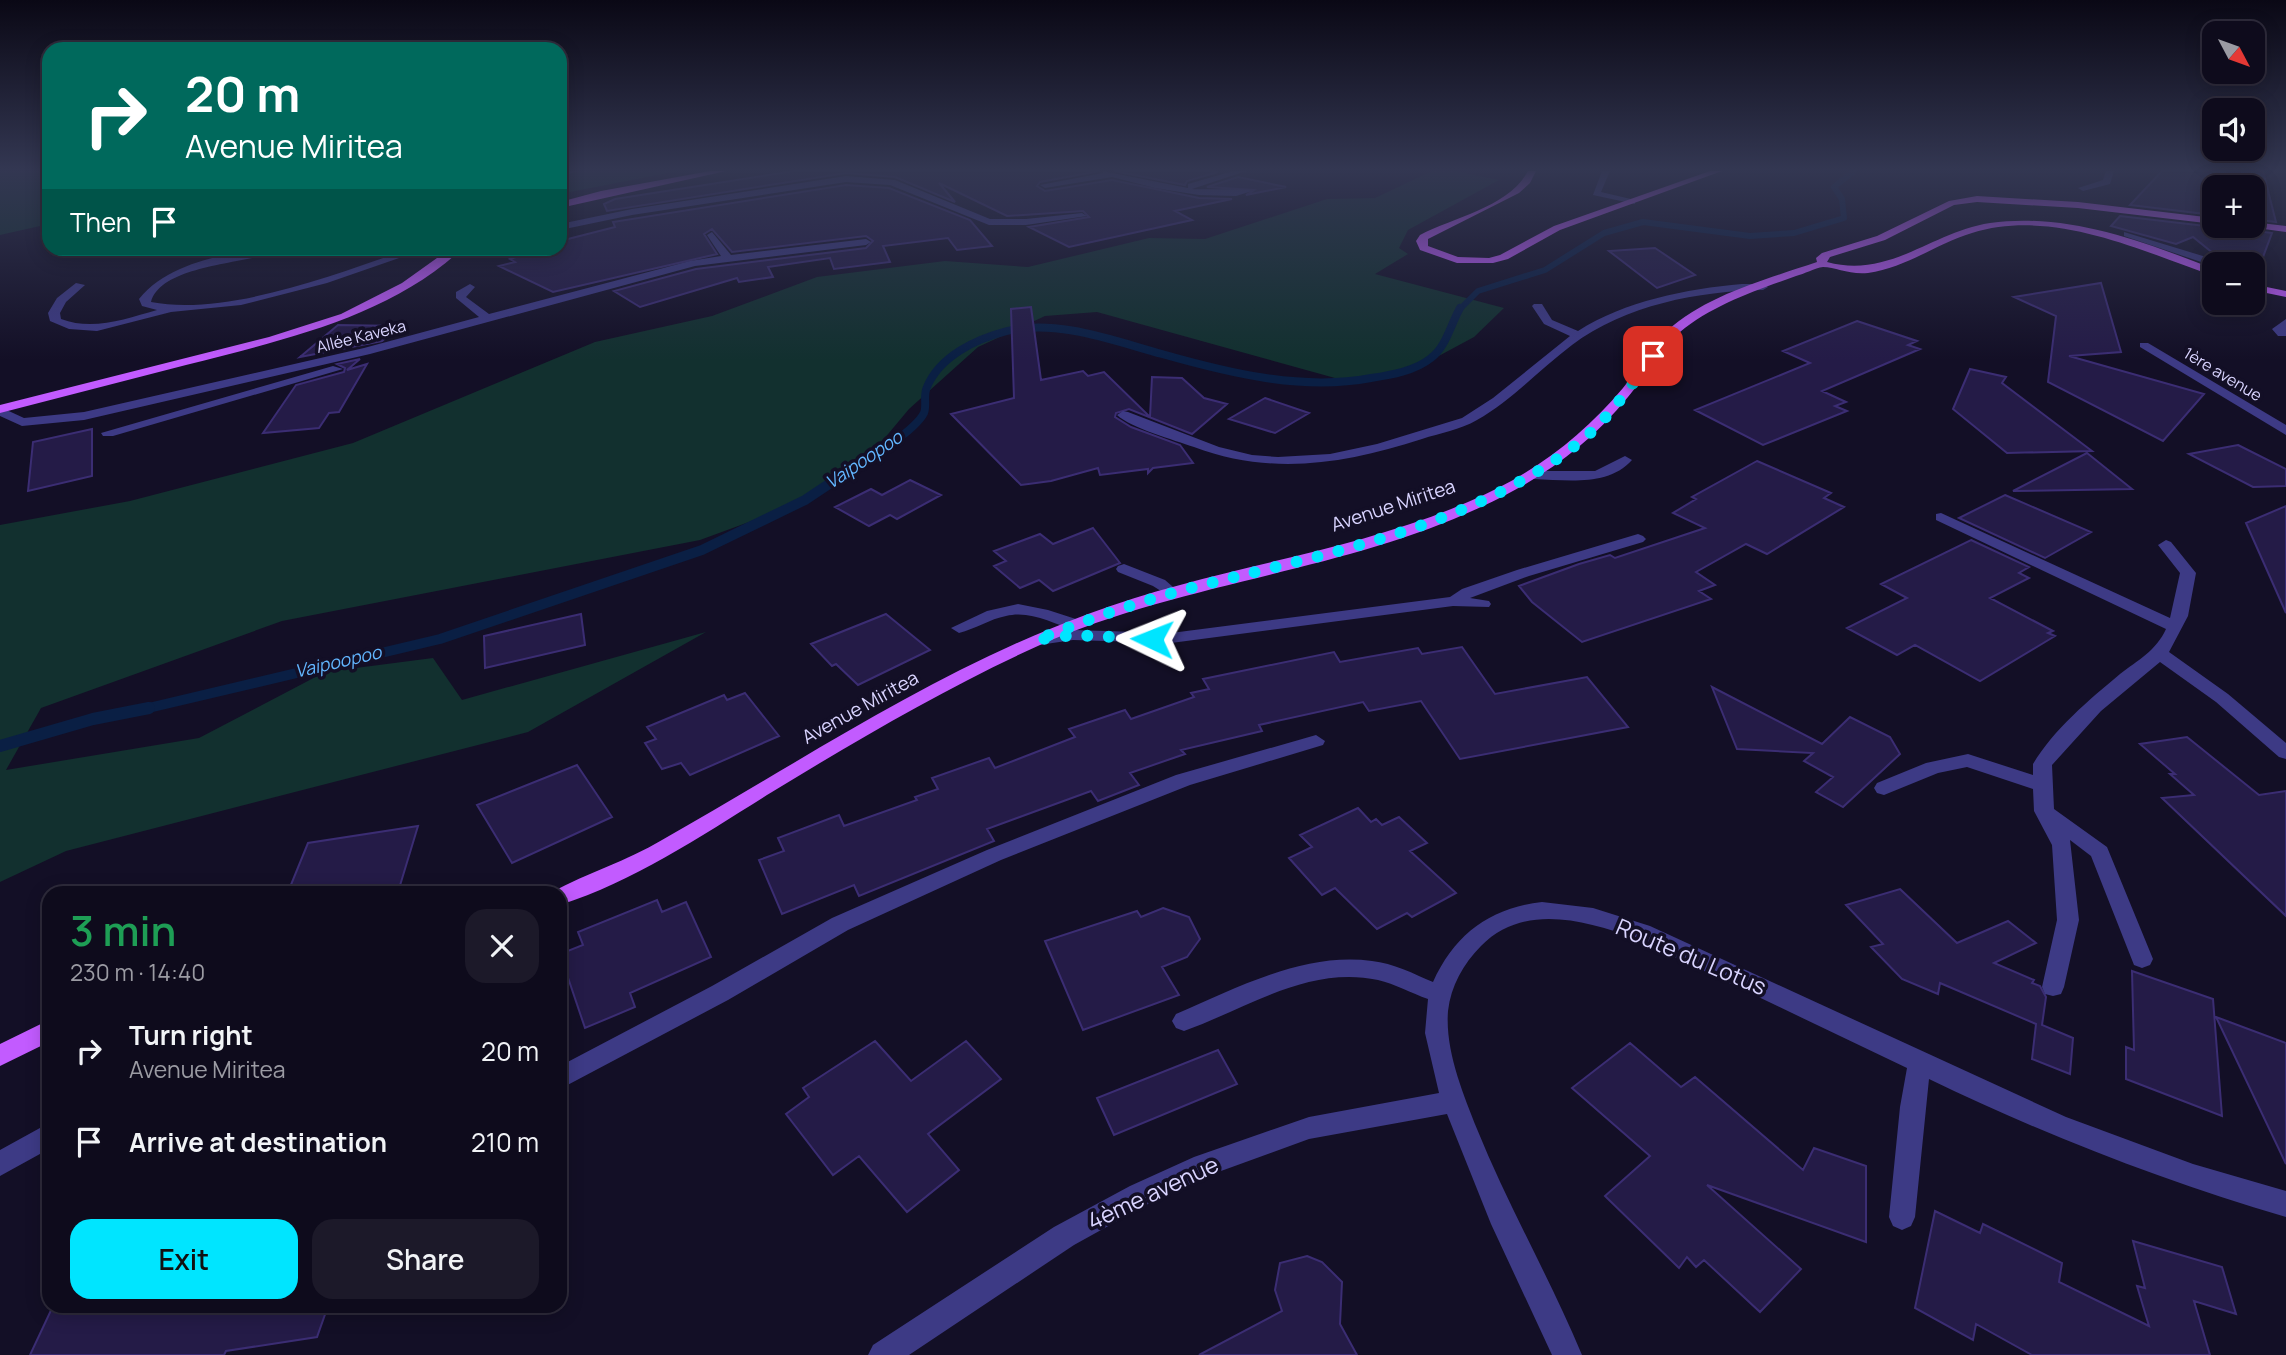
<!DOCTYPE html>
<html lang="en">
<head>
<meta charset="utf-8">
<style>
	body { margin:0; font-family:Manrope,sans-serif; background:#1c1929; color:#f1f3f6; height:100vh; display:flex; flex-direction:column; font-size:26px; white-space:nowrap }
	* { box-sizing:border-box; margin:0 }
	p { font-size:23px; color:#9b9ba3 }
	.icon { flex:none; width:38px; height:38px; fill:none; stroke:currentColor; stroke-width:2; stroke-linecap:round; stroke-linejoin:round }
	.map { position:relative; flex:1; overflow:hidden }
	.panel { position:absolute; left:42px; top:886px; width:525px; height:427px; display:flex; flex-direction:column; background:#0e0b1c; border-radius:21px; box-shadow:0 4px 18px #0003,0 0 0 2px #2e2b3b }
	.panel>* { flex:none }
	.top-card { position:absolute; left:42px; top:42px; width:525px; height:214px; border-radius:21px; box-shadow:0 4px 18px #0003,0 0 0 2px #2e2b3b; background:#00695c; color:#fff; overflow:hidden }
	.needle { width:46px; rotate:131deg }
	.fabs { position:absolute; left:2202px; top:21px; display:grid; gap:14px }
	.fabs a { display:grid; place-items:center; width:63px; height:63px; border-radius:14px; background:#0e0b1c; box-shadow:0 4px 18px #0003,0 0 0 2px #2e2b3b; font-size:35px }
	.pin { position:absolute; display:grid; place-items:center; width:60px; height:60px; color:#fff; margin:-30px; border-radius:14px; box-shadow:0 4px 10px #0006 }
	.me { position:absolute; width:77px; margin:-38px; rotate:272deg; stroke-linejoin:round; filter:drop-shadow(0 0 5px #0008) }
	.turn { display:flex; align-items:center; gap:24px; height:147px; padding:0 28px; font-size:32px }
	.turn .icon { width:91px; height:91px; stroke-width:2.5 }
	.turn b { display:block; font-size:49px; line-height:60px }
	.then { display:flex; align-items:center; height:66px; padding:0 28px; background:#0003; gap:14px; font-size:26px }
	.round { display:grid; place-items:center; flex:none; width:74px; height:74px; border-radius:21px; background:#1c1929 }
	.head { display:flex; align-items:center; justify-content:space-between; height:119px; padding:0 28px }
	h1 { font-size:42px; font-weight:600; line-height:52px; color:#1e9e55 }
	.cta { display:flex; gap:14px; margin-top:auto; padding:14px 28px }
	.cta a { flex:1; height:80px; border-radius:21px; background:#00e5ff; color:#111; font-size:28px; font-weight:600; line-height:80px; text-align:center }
	.cta a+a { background:#1c1929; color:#f1f3f6 }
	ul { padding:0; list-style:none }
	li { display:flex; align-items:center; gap:21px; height:91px; padding:0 28px }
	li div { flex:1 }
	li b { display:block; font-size:26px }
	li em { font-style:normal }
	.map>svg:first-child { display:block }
	.green { fill:#12302f }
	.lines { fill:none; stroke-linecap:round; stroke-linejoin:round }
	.stream-far3 { stroke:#0a1f44; stroke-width:6 }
	.stream-far2 { stroke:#0a1f44; stroke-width:8 }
	.stream-far1 { stroke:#0a1f44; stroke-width:10 }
	.stream { stroke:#0a1f44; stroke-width:12 }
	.building { fill:#241b47; stroke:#3b2d73; stroke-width:2 }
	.minor { fill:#3d3a85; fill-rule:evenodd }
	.major { fill:#c25bff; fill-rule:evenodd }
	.route { stroke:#00e5ff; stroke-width:12; stroke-dasharray:0 21.6 }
	.labels { text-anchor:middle; stroke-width:7; stroke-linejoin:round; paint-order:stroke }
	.far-street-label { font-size:16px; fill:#d9d4ff; stroke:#130f26 }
	.far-water-label { font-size:18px; font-style:italic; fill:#62b6ff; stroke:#130f26 }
	.street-label { font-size:19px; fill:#d9d4ff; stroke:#130f26 }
	.near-street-label { font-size:23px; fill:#d9d4ff; stroke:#130f26 }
</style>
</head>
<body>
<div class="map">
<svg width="2286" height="1355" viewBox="0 0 2286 1355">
	<rect width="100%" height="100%" fill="#130f26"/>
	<path class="green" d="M0 171H49V224L0 235Z
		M560 171H678L560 194Z
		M1432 171H1455L1499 180 1408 230 1399 248 1408 254 1375 274 1504 308 1474 337 1409 372 1353 383 1097 312 1045 316 978 347 909 409 863 464 776 512 700 540 282 621 41 708 6 770 199 738 325 672 433 658 462 700 706 632 528 732 66 851 0 882V525L130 501 353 443 595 342 712 316 817 277 945 261 1028 267 1149 238 1205 239 1327 199 1375 198Z"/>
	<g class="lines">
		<path class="stream-far3" d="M1459 310 1478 291 1545 270 1604 233 1643 222 1750 236 1794 233 1844 218 1842 199 1834 187 1854 171"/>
		<path class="stream-far2" d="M826 486C848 471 913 435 924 413 927 406 923 395 927 387 940 356 976 339 1007 331 1058 319 1114 341 1162 354 1229 373 1302 391 1371 378 1391 375 1415 371 1431 358 1446 347 1451 324 1460 308"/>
		<path class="stream-far1" d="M140 710 440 639 702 550 805 500 829 484"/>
		<path class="stream" d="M0 746 93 719 149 708"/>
	</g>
	<path class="building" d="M794 171H1100L1040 182 1037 186 1045 191 1112 180 1199 198 1232 199 1175 211 1192 220 1069 247 1029 227 1089 217 1083 211 1007 216 939 183 955 202 895 177 846 173 607 211 604 204 615 199Z
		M1114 171H1210L1218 172 1187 181 1185 185Z
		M2162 171H2263L2276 222 2252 219V187H2214V215L2130 205Z
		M1238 177 1286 187 1246 195 1254 190 1207 187Z
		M846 185 889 188 970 220 992 246 957 250 948 238 883 246 890 262 834 269 830 258 768 267 773 277 739 282 737 278 640 307 614 291 696 269 866 248 873 241 866 236 732 252 712 229 704 234 717 254 553 292 499 266 515 262 510 259 519 256 516 254 536 248H560V241L615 227 613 222Z
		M2120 216 2214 227 2247 226 2249 230 2272 233 2260 265 2252 267 2224 262 2193 237 2176 244 2111 226Z
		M1655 248 1661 252 1695 275 1657 288 1609 251Z
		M2101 283 2121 352 2069 356 2204 394 2163 441 2048 382 2056 316 2014 297Z
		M1031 307 1041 380 1083 371 1088 376 1104 372 1150 417 1152 377 1182 378 1204 398 1227 404 1192 434 1129 409 1116 413 1115 417 1131 427 1180 445 1193 463 1153 468 1148 473V469L1100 475 1098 468 1051 481 1021 485 951 414 1014 398 1011 309Z
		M1857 321 1917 341 1908 345 1920 349 1822 391 1846 402 1835 406 1847 411 1763 445 1695 410 1810 363 1783 351Z
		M338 325 399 326 382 341 300 357Z
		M360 359 347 370 367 364 339 412 329 413 319 428 263 433 296 385 344 372 345 368 337 364Z
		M1970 369 2006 377 2002 383 2092 451 2007 453 1953 409Z
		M1265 398 1309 413 1275 433 1229 419Z
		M92 429V476L28 491 33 442Z
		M2238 445 2286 469V486L2253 487 2189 454Z
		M2087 453 2132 489 2013 491Z
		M1757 461 1831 493 1824 498 1844 507 1767 554 1746 544 1696 572 1715 585 1699 591 1711 599 1582 642 1532 602 1519 586 1579 564 1610 555 1615 558 1705 528 1673 513 1696 499 1692 497Z
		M910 480 941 495 897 519 890 515 869 526 835 507 871 489 882 495Z
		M2005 495 2091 532 2045 558 1959 518Z
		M2286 506V613L2246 523Z
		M1093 528 1120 563 1053 591 1039 580 1020 588 994 566 1006 561 994 551 1040 534 1053 544Z
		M1971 540 2029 567 2019 573 2029 578 1990 598 2053 631 2048 633 2055 636 1980 681 1915 645 1897 655 1847 628 1907 598 1881 584Z
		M581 614 585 645 485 668 484 636Z
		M886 614 930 650 858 685 836 664 832 666 811 644Z
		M1462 647 1495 694 1587 677 1628 727 1460 759 1421 701 1369 711 1363 702 1259 725 1262 731 1181 750 1185 754 1130 773 1139 785 1098 801 1091 791 987 829 994 841 859 896 854 885 782 914 759 860 784 851 778 838 839 815 844 826 917 800 915 797 938 789 932 778 989 758 995 768 1075 737 1069 729 1125 710 1131 719 1194 697 1191 693 1209 689 1203 679 1334 652 1340 662 1418 648 1422 654Z
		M1712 687 1822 744 1850 717 1890 737 1900 754 1843 807 1816 792 1833 777 1804 761 1813 753 1737 749Z
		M745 693 779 736 690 775 681 763 662 769 645 743 656 739 647 727 724 695 727 700Z
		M2187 737 2259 795 2286 791V916L2162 798 2194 795 2170 774H2175L2140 744Z
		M577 765 612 817 512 863 477 805Z
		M1358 808 1371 822 1376 819 1382 825 1399 817 1427 843 1410 851 1456 893 1412 917 1407 913 1377 929 1335 888 1322 895 1289 858 1312 847 1300 835Z
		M418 826 398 892H288L308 843Z
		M1900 889 1957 943 2008 921 2036 943 1994 963 2034 980 2032 983 2040 986 2046 997 2042 1025 2073 1038 2070 1074 2032 1059 2036 1024 1940 983 1938 994 1902 979 1871 947 1883 944 1846 905Z
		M657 900 662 912 686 902 711 957 630 993 635 1007 585 1028 560 954 583 945 578 932Z
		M1163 908 1189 917 1200 939 1187 957 1162 967 1179 995 1083 1030 1045 941 1137 911 1141 917Z
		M2132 971 2213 999 2222 1116 2126 1079V1047L2134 1050Z
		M2216 1017 2286 1043V1164Z
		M875 1041 911 1081 966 1041 1001 1079 928 1134 959 1170 907 1212 859 1156 833 1175 786 1114 809 1097 803 1088Z
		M1630 1043 1681 1087 1695 1077 1803 1170 1814 1148 1866 1166V1242L1707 1185 1801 1269 1760 1312 1704 1260 1696 1267 1687 1257 1679 1268 1605 1196 1650 1156 1572 1088Z
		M1218 1050 1237 1084 1114 1135 1097 1098Z
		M1935 1211 1980 1233 1983 1224 2062 1263 2059 1282 2149 1326 2137 1286 2145 1288 2133 1241 2222 1267 2236 1314 2194 1301 2210 1355H2032L1976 1324 1973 1340 1915 1308Z
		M1307 1256 1322 1262 1342 1282 1340 1324 1357 1355H1199L1282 1311 1275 1290 1280 1263Z
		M53 1306H328L317 1337 226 1351 224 1355H30Z"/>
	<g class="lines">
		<path class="minor" d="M560 171H578L560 177Z
			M1102 171 1188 188V184L1233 171H1246L1192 189C1204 190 1246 188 1252 191L1236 196 1199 195 1155 188 1112 177 1045 188 1040 185 1103 173Z
			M1602 171H1610L1601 192 1635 200V204L1593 195Z
			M2106 171H2114L2110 184 2083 191 2078 188 2103 180Z
			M846 176 895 180 990 219H1026L1082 213 1087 216 1026 225H989L890 185 846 182 632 215 560 230V224L632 209Z
			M712 232 731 255 866 239 871 242 866 245 695 266 370 354 84 420 22 426 0 416V407L24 418 84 412 364 348 479 317 456 298V292L470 284 475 287 466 297 489 314 690 261 721 256 707 235Z
			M2124 232 2216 260 2214 276 2207 273V264L2124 236Z
			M261 248H286C257 264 162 262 151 302 227 317 339 273 412 248H428L327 283 241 305 171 312 97 331 69 329 50 321 48 313 57 298 76 283 85 285 66 302 60 313 61 319C93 331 125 319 157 310L142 306 139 299C167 264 218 256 261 248Z
			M1742 284H1763L1768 287 1763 290C1699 291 1625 305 1572 345 1540 369 1512 400 1477 420 1460 430 1440 433 1422 439 1345 464 1271 476 1194 447 1174 440 1131 428 1117 415L1123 411 1128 412 1219 447 1252 455 1278 457 1330 454 1377 444 1462 418 1493 398 1570 336 1544 324 1532 306 1534 304H1542L1552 320 1578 331C1625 301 1686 289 1742 284Z
			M2286 319V336H2278L2272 329Z
			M2140 343H2148L2286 425V435L2140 347Z
			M333 366 343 369 113 436H103L101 433Z
			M1625 456 1632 460C1608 487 1566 480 1534 479L1527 475 1534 471H1595Z
			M1941 513 2170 618 2180 573 2158 545 2166 540 2171 542 2196 573 2188 616 2169 652 2228 694 2286 743V759L2279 757 2216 702 2160 662 2101 711 2052 765 2054 809 2107 847 2153 959 2150 965 2142 968 2134 965 2091 856 2070 840 2079 920 2064 987 2061 994 2053 996 2045 994 2042 987 2057 920 2052 845 2034 811 2033 789 1967 767 1938 773 1884 795 1877 793 1874 788 1877 783 1926 763 1968 754 2033 775V764C2054 729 2089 700 2120 674 2138 660 2156 651 2166 629L1936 520V514Z
			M1638 534 1643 536 1646 539 1643 542 1529 576 1470 598 1489 601 1491 604 1489 607 1453 606 1171 643 1073 640 1039 645 1031 640 1039 635 1073 630 1171 633 1450 597 1462 589 1517 570Z
			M1124 564 1165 580 1180 593 1172 598 1153 586 1118 572 1116 569 1118 566Z
			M1018 604 1048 610 1082 621 1084 625 1076 630C1052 624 1031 610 1006 616 990 619 975 629 959 633L951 628 987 611Z
			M1316 735 1325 741 1323 745 1190 785 1001 860 848 930 728 1000 560 1089V1066L712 986 832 918 987 850 1176 775Z
			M1542 902 1593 908 1650 926 2066 1117 2193 1164 2286 1191V1217C2163 1181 2045 1135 1929 1079L1915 1217 1911 1226 1902 1230 1893 1226 1889 1217 1900 1107 1907 1068 1635 938C1584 920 1523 903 1481 946 1463 964 1451 986 1448 1011 1445 1051 1463 1093 1477 1129 1508 1206 1550 1278 1582 1355H1552L1491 1224 1447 1114 1309 1139 1210 1175 1148 1204 1074 1245 909 1355H868L873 1345 1054 1227 1130 1186 1194 1157 1309 1117 1439 1093 1425 1033 1428 999C1411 993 1395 984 1378 980 1308 965 1246 1009 1184 1031L1176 1028 1172 1021 1176 1014C1237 988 1303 952 1372 961 1393 963 1414 974 1433 982 1455 934 1490 908 1542 902Z
			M49 1123V1149L0 1176V1150Z"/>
		<path class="major" d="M710 171H726L560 208V202L601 191Z
			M1528 171H1536L1530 183 1519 193 1428 239V246L1458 257 1489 258 1500 255 1554 226 1710 171H1722L1560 230 1508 259 1493 263H1457L1420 250 1416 241 1420 235C1454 217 1509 207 1528 171Z
			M1977 196 2078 202 2214 218V224L2078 208 1977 202 1954 205 1885 240 1830 257 1827 262C1890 279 1931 232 1990 223 2066 212 2145 242 2214 269V276C2139 250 2053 208 1972 233 1936 244 1905 268 1868 273 1849 275 1836 267 1823 267 1815 268 1804 274 1796 276 1757 290 1712 305 1680 332 1658 349 1646 376 1628 397 1587 447 1540 480 1481 507 1342 572 1182 582 1040 645 947 687 859 739 772 792 704 834 637 880 560 905V892H552C587 873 627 861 662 840 802 761 936 670 1088 614 1212 567 1346 555 1468 502 1530 476 1580 439 1623 388 1638 370 1649 347 1667 331 1706 295 1767 279 1817 262L1816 258 1822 253 1877 236 1949 201Z
			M2252 222 2286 226V232L2249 227Z
			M451 248H463C388 318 282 340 186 365 124 381 62 397 0 413V405L269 337 341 314 402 283Z
			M2252 284 2286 291V297L2252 290Z
			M49 1020V1042L0 1066V1044Z"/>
	</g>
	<linearGradient id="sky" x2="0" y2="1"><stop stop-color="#0a0815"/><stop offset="0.47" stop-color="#333752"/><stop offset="1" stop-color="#333752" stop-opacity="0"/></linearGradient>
	<rect width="2286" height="360" fill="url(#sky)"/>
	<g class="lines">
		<path class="route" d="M1152 639 1073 635 1036 640C1082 622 1128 605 1176 592 1314 555 1466 532 1581 441 1610 417 1631 385 1653 356"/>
	</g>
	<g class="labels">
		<g class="far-street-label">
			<text transform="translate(361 336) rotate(-14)" y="6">Allée Kaveka</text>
			<text transform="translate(2223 374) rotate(31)" y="6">1ère avenue</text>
		</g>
		<g class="far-water-label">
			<text transform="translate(864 460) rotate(-34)" y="6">Vaipoopoo</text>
			<text transform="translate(338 662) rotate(-13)" y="6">Vaipoopoo</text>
		</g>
		<g class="street-label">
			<text transform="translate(1393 505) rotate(-18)" y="7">Avenue Miritea</text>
			<text transform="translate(860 707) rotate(-29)" y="7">Avenue Miritea</text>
		</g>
		<g class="near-street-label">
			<text transform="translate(1691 957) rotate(23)" y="8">Route du Lotus</text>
			<text transform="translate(1153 1193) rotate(-25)" y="8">4ème avenue</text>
		</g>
	</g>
</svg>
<div class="fabs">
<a><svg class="needle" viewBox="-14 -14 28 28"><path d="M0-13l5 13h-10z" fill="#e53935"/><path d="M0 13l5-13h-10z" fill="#9b9ba3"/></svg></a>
<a><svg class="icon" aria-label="sound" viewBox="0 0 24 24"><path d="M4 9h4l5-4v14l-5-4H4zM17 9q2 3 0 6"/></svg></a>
<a>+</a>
<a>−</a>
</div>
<div class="pin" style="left:1653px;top:356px;background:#d93025"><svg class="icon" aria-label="arrive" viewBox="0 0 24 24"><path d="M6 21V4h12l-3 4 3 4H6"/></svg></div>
<svg class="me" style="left:1152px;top:639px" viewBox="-20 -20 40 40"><path d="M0-17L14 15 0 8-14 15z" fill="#00e5ff" stroke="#fff" stroke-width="4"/></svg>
<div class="top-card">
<div class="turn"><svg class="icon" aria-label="right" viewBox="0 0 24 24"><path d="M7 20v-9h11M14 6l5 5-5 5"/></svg><div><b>20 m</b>Avenue Miritea</div></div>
<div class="then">Then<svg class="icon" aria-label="arrive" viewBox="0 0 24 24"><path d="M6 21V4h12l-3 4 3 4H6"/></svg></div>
</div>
<section class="panel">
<div class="head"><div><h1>3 min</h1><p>230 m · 14:40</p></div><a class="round"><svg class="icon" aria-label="close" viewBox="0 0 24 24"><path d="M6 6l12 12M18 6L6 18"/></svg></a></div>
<ul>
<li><svg class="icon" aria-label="right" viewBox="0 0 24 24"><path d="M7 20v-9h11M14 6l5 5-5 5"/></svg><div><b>Turn right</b><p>Avenue Miritea</p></div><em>20 m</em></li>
<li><svg class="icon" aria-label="arrive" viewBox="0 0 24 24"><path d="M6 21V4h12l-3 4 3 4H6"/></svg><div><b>Arrive at destination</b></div><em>210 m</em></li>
</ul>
<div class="cta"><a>Exit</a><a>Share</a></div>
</section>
</div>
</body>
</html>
